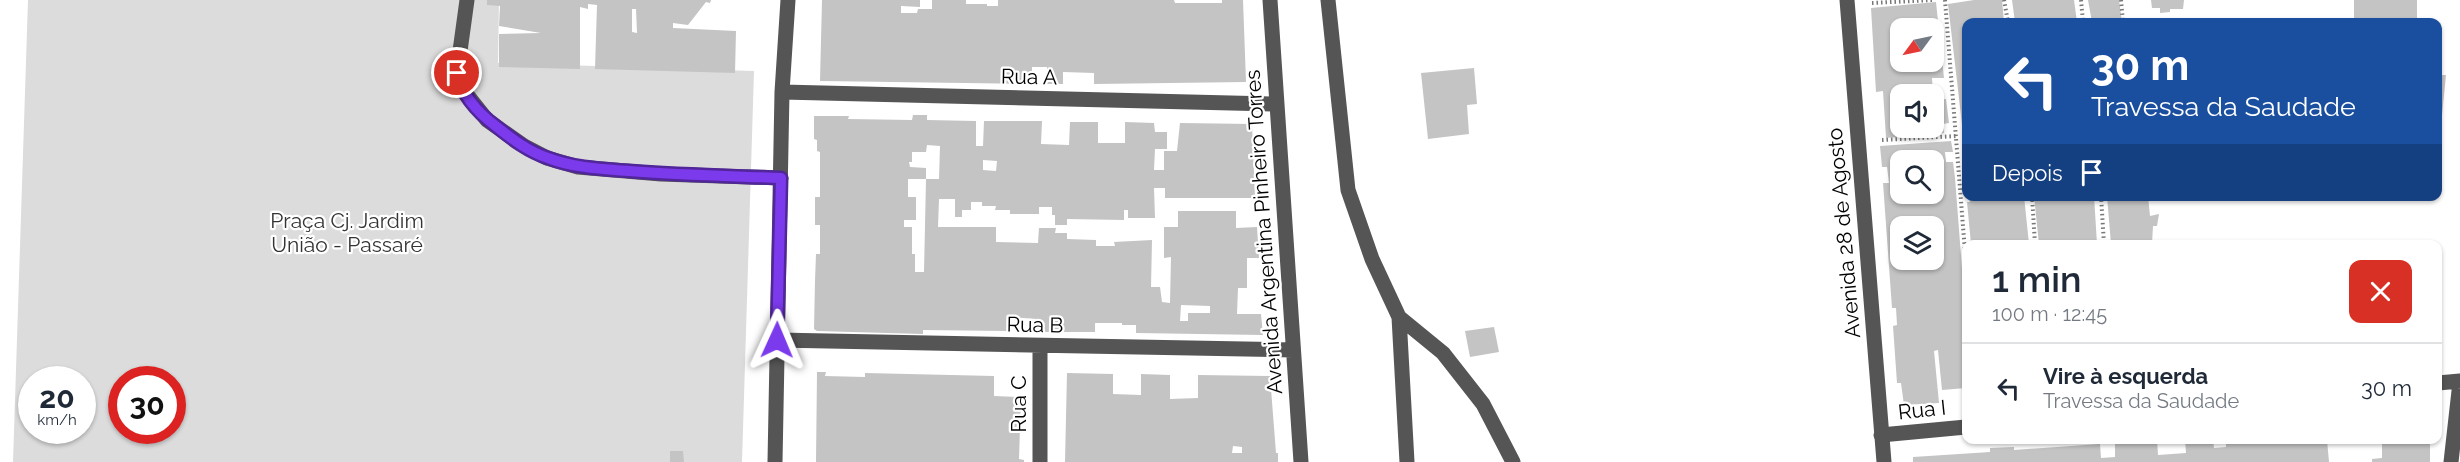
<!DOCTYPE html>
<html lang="pt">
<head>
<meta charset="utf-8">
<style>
	body { margin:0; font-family:Raleway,sans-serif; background:#f6f6f7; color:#1f2937; height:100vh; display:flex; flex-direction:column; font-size:22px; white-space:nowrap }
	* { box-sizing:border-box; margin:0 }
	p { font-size:20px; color:#747a83 }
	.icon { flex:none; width:33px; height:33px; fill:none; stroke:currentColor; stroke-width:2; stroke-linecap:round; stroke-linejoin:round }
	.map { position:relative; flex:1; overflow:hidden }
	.sheet { position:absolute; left:1962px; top:240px; width:480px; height:204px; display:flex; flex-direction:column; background:#fff; border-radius:12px; box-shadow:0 2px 4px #0004 }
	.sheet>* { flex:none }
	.guide { position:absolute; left:1962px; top:18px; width:480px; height:183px; border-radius:12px; box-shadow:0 2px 4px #0004; background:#1a4fa0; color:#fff; overflow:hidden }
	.needle { width:39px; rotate:237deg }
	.fabs { position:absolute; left:1890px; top:18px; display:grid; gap:12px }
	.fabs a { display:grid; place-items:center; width:54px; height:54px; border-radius:12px; background:#fff; box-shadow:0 2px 4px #0004; font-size:30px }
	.speed { position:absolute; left:18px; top:366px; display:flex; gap:12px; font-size:30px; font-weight:700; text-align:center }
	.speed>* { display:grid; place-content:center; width:78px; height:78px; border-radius:50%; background:#fff; box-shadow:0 2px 4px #0004; line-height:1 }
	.speed small { font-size:15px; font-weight:400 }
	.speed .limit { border:9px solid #d22; background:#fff; color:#111 }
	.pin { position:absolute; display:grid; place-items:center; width:51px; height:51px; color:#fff; margin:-26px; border:3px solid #fff; border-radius:50%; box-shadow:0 2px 6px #0007 }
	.me { position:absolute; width:66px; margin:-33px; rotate:1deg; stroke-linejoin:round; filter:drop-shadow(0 0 4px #0008) }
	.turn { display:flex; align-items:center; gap:21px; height:126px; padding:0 30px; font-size:27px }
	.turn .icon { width:78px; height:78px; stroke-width:2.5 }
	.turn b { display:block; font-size:42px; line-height:51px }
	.then { display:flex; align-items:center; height:57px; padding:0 30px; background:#0003; gap:12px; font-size:22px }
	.round { display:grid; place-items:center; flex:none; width:63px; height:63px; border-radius:12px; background:#f6f6f7 }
	.overview { display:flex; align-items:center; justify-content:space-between; height:102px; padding:0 30px }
	h1 { font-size:36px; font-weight:600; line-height:45px }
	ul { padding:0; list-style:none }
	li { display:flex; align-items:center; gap:18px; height:90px; padding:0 30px; border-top:2px solid #e0e1e3 }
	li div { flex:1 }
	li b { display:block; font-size:22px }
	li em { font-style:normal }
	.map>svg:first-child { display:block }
	.green { fill:#dcdcdc; fill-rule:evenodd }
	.building { fill:#c4c4c4; fill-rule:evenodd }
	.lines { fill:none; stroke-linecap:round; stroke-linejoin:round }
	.path { stroke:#777; stroke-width:4; stroke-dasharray:1.5 3; stroke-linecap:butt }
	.minor { stroke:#555; stroke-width:15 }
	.route-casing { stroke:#51269a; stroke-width:15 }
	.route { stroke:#7c3aed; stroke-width:10 }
	.labels { text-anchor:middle; stroke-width:4.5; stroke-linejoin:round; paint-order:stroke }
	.street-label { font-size:21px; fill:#000; stroke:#fff }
	.park-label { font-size:21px; fill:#333; stroke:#fff }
</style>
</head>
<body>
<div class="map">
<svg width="2460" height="462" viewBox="0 0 2460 462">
	<rect width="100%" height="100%" fill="#fff"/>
	<path class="green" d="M28 0H499L498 63 754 71 742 462H13ZM32 380H82V430H32ZM122 380H172V430H122Z"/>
	<path class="building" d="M487 0H711L710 3 706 2 688 25 673 23V28L736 31 735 73 595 69 597 5 588 4V9L580 7V69L499 67V34L541 33 499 26 500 6 487 5ZM632 9H636L637 33 632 32Z
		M822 0H920V7L901 6V13H917L918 9H932V0H966V4H987V6H998V0H1174L1175 3H1222V0H1243L1246 82 1094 84V73L1063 72V84H1047V67H1032V84L820 81Z
		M1974 0H2002L2004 22H1966L1965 150 1948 4Z
		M2012 0H2074L2077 22H2015Z
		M2088 0H2119L2122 22H2092Z
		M2151 0H2184L2183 9H2170V12L2160 13V8H2152Z
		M2354 0H2417V22H2354Z
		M1936 2 1944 78H1932L1933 94H1900V128H1934V100L1946 99 1949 123 1943 124 1944 133 1886 138 1883 91 1876 92 1871 8ZM1900 28H1934V62H1900Z
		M1474 68 1477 104 1467 105 1469 134 1428 139 1421 73Z
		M2438 75H2446L2441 125 2438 124Z
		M913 115H927V120L976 121V146H983L984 121H1042L1041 144 1069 145 1070 122H1098V143H1125V122L1154 123 1155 132H1167V149H1155L1154 170H1164V151H1177L1180 123 1252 124 1255 198H1165V188H1154L1155 218H1128V210H1124V220L1067 219V225H1055V215H1052V207H1039V214H1010V210H995L996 206H982V202H971V210H962V217H955V199H939L938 227H996V242L1038 243 1039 228H1056L1055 233H1067V239L1096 240V246H1115L1114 242 1152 240 1151 287H1160L1162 302 1170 303 1171 257 1164 258V227H1178V211H1236V228L1257 227 1259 258H1247V288H1238L1237 314H1261L1263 335 1136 333V325H1122V323H1095V332H1036L1037 319 1008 317 1007 331 923 330V334L817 331 814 329 815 281 816 254H820V225H815V197H820V152L817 151V140L814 139V116H849L848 119 912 120ZM927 145 940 146 939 179H926L924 272H915V254H912V227H904V220H916V197H908V179H926V168L910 167 909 162H912V152H926ZM983 160 997 161 996 171 983 170ZM1181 305 1210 306V313H1188V321H1180Z
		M1951 141 1953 152H1945L1946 162H1953L1955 178 1966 320V388L1942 390 1938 350 1934 351 1939 403 1904 405 1901 383H1897L1893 326 1897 325 1896 308H1892L1883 183H1889L1887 167H1882L1880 146ZM1900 160H1934V194H1900ZM1900 226H1934V260H1900Z
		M1969 196H2024L2029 244H1971L1967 202H1970Z
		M2034 196H2094L2097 244H2039Z
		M2107 196H2148L2150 216 2159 214 2157 226H2153L2152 244H2111Z
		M1494 327 1499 352 1470 357 1465 331Z
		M817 372H826L825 376 865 377V373L994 376V396L1021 397 1019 459 1024 460V462H816Z
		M1067 373 1113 374V394L1141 395V374L1170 375V399L1198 398V375L1270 376 1276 453H1278V462H1065ZM1233 446 1242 447V453H1232Z
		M2157 440 2158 455 2186 453 2185 440H2213L2214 448 2226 447V442L2242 440H2299V443L2327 440 2329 462H1913V457L1990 452V448L2014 447V450L2100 444 2101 458 2115 457V443Z
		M2382 440H2430V462H2372V459L2382 458Z
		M670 451H683L684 462H670Z"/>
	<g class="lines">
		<path class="path" d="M1945 0 1966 264
			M2004 0 2008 22
			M2081 0 2083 22
			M2121 0 2123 22
			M1872 3 1933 0
			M1882 140 1957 136
			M2032 196 2035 244
			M2101 196 2104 244"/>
		<path class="minor" d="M467 0 457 73 460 86 487 120 524 146 547 158 578 167 661 174 781 178
			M1270 0 1301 462
			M1328 0 1348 190 1372 259 1399 317 1407 462
			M1847 0 1884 462
			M782 92 1276 104
			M1399 317 1443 353 1483 404 1513 462
			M777 340 1293 350
			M1040 346V462
			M2438 383 2460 381
			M1881 435 1966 427
			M775 462 782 92 788 0
			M2451 462 2460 382"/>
	</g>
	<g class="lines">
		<defs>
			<path id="route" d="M457 73C462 96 478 113 497 127 512 139 529 152 548 158 574 168 602 169 629 171 680 175 730 176 781 178L777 340"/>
		</defs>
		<use href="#route" class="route-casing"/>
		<use href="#route" class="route"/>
	</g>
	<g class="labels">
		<g class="street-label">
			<text transform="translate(1029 77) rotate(1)" y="7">Rua A</text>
			<text transform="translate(1264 232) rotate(-94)" y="7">Avenida Argentina Pinheiro Torres</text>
			<text transform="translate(1844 233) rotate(-95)" y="7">Avenida 28 de Agosto</text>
			<text transform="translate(1035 325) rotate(1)" y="7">Rua B</text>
			<text transform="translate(1019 404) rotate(-90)" y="7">Rua C</text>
			<text transform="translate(1922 410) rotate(-6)" y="7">Rua I</text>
		</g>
		<g class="park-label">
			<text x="347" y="228">Praça Cj. Jardim<tspan x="347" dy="24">União - Passaré</tspan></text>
		</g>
	</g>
</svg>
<div class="fabs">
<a><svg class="needle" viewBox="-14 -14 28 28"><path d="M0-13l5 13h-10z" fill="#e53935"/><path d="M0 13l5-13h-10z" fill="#747a83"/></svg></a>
<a><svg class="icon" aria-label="sound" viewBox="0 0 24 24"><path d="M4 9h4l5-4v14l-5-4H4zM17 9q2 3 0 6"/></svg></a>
<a><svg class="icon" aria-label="search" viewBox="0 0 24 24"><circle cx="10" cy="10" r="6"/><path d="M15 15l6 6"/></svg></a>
<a><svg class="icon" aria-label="layers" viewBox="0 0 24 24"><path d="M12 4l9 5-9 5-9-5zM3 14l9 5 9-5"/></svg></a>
</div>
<div class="speed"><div>20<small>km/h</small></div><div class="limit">30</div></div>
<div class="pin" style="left:457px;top:73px;background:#d93025"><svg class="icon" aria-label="arrive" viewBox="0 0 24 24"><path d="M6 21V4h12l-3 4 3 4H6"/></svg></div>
<svg class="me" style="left:777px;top:340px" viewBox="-20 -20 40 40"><path d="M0-17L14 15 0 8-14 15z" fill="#7c3aed" stroke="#fff" stroke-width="4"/></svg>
<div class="guide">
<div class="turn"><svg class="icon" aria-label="left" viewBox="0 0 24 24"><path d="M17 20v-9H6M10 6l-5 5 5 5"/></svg><div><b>30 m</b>Travessa da Saudade</div></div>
<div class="then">Depois<svg class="icon" aria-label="arrive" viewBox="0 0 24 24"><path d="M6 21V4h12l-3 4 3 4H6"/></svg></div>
</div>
<section class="sheet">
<div class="overview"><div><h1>1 min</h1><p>100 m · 12:45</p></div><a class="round" style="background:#d93025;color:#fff"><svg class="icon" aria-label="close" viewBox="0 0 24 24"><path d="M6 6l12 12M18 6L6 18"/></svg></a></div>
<ul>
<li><svg class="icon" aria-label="left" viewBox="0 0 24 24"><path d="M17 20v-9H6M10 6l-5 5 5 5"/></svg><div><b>Vire à esquerda</b><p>Travessa da Saudade</p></div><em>30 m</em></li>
</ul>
</section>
</div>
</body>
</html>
